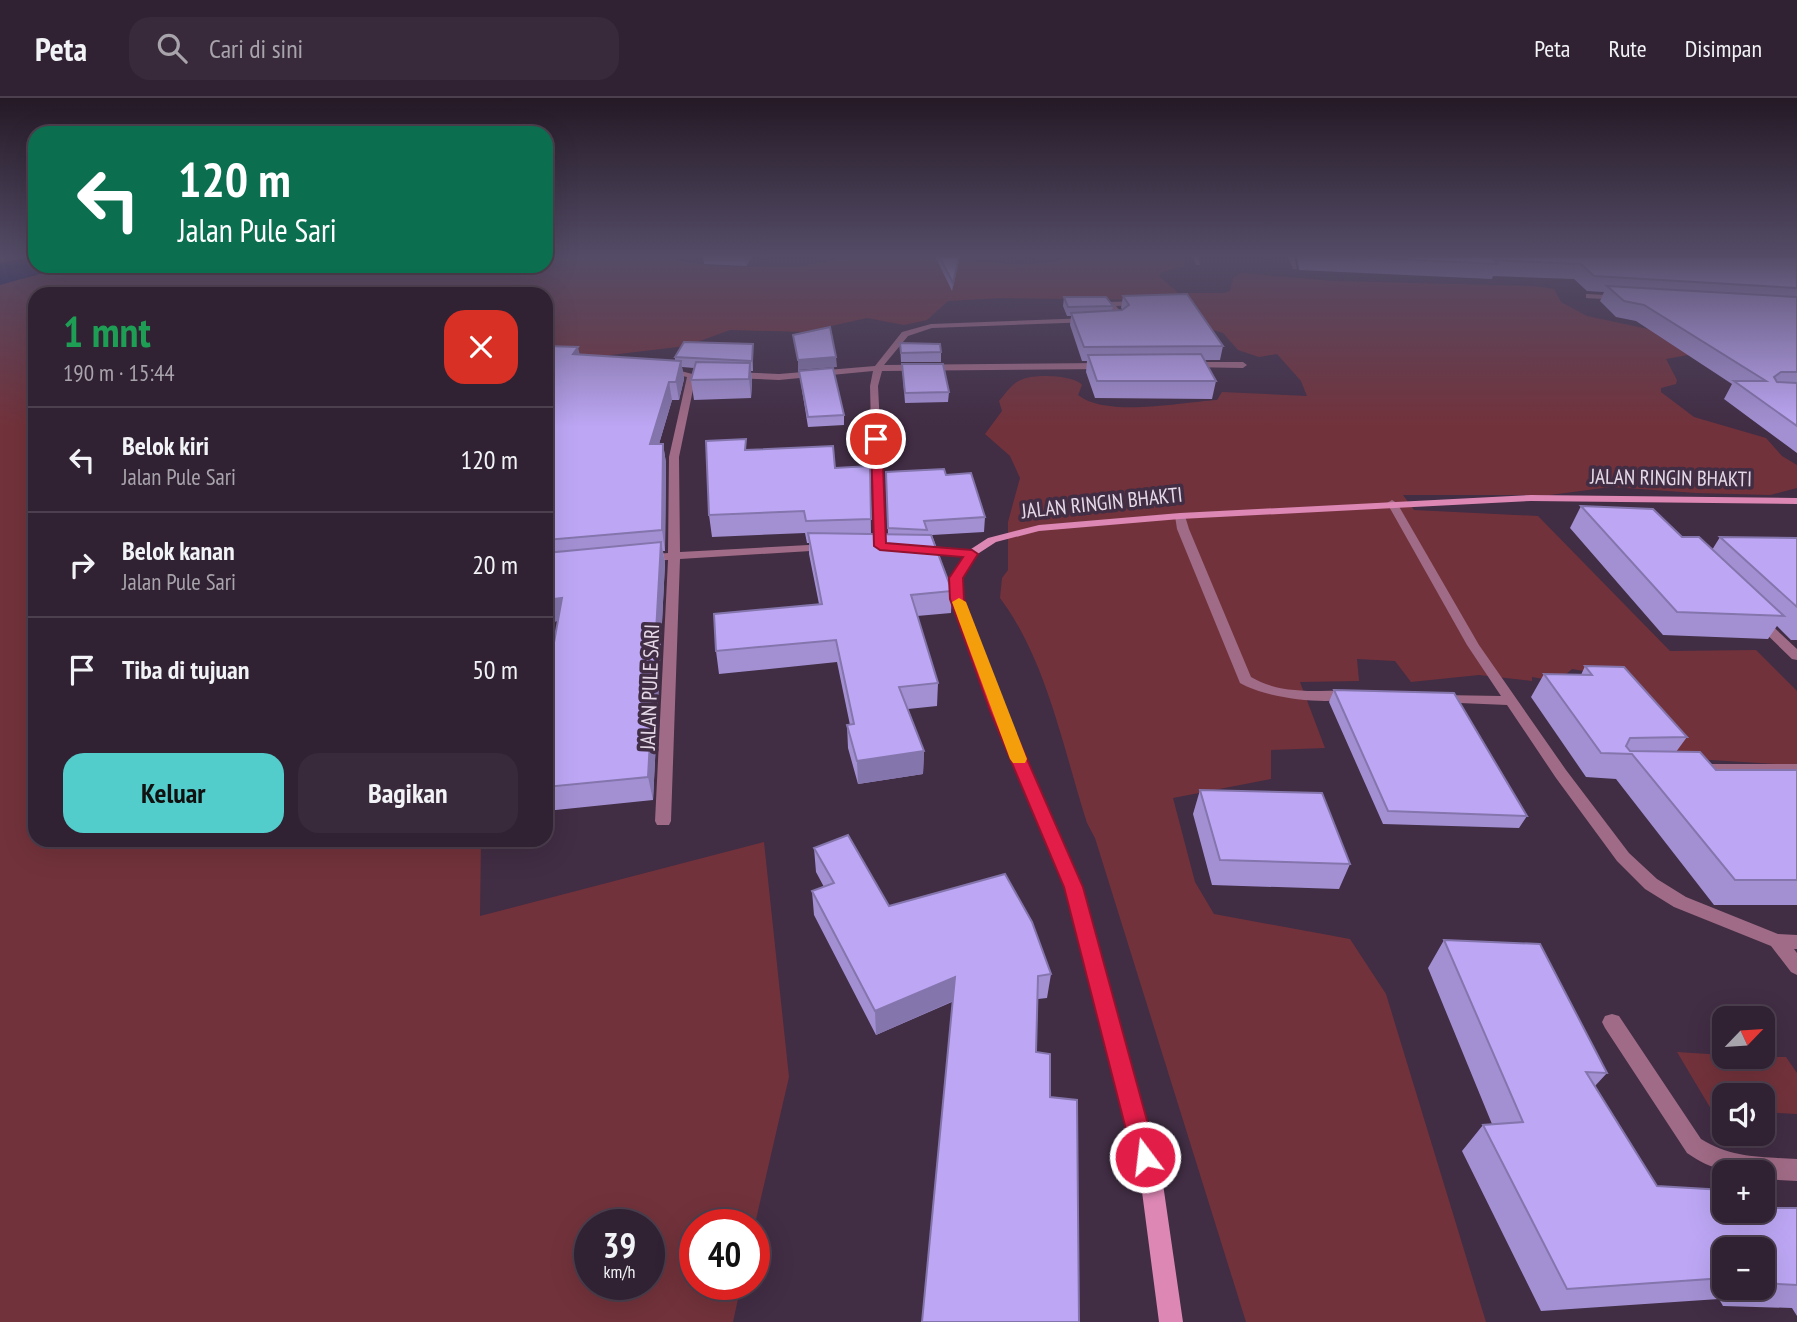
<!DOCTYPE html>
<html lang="id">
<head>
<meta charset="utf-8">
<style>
	body { margin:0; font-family:"PT Sans Narrow",sans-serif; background:#392a3b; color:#f1f3f6; height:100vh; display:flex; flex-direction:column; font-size:26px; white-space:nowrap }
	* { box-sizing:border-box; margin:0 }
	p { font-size:23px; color:#a8a4ac }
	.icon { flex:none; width:38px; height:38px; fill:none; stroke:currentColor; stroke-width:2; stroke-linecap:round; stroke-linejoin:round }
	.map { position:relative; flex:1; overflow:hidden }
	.details { position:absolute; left:28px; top:189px; width:525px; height:560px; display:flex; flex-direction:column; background:#312233; border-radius:21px; box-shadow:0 7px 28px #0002,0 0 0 2px #4c3f4e }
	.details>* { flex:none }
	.banner { position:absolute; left:28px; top:28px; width:525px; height:147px; border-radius:21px; box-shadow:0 7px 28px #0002,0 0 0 2px #4c3f4e; background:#0b6e4f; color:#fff; overflow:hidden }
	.needle { width:46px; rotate:65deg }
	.fabs { position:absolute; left:1712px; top:908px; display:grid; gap:14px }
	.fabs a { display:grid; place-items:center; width:63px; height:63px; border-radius:14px; background:#312233; box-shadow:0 7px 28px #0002,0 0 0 2px #4c3f4e; font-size:35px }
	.speed { position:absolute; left:574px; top:1111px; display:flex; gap:14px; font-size:35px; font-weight:700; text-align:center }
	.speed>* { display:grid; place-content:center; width:91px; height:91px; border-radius:50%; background:#312233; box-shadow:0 7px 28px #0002,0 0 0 2px #4c3f4e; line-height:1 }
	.speed small { font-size:18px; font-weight:400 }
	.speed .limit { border:10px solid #d22; background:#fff; color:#111 }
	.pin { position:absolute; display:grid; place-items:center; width:60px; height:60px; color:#fff; margin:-30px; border:4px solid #fff; border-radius:50%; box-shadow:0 2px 7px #0007 }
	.me { position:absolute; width:77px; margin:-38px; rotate:345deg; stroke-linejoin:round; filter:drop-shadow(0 0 5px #0008) }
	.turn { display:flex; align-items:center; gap:24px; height:147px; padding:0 35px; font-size:32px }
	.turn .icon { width:91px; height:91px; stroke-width:2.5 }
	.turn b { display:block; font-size:49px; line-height:60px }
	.round { display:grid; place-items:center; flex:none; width:74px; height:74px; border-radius:21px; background:#392a3b }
	.head { display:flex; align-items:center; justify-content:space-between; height:119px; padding:0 35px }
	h1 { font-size:42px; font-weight:600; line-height:52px; color:#1e9e55 }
	.button { display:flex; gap:14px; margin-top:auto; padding:14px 35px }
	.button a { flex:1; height:80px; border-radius:21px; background:#53cdcb; color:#111; font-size:28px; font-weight:600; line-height:80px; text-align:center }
	.button a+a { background:#392a3b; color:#f1f3f6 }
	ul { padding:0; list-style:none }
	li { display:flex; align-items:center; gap:21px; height:105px; padding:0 35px; border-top:2px solid #4c3f4e }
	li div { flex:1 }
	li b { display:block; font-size:26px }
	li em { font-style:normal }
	header { display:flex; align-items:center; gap:42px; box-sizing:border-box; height:98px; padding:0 35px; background:#312233; border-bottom:2px solid #4c3f4e }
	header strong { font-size:33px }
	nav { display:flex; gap:38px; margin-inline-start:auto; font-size:24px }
	.search { width:490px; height:63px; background:#392a3b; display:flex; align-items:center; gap:18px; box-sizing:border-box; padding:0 24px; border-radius:21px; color:#a8a4ac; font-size:26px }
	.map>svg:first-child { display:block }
	.green { fill:#72323b; fill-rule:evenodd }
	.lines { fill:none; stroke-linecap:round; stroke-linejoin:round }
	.stream { fill:#0f1553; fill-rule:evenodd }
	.river { fill:#0f1553; fill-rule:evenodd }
	.street { fill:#a06b86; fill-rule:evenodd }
	.secondary { fill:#dc87b4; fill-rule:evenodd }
	.wall { fill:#a390d3; fill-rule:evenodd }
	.shaded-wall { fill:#8475ac }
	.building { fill:#bda7f5; stroke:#8475ac; stroke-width:2 }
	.route { fill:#e11d48; stroke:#92132f; stroke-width:2 }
	.slow { fill:#f59e0b }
	.labels { text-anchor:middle; stroke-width:7; stroke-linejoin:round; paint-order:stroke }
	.street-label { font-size:21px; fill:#e5d9e7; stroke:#412d44 }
</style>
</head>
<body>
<header>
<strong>Peta</strong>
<div class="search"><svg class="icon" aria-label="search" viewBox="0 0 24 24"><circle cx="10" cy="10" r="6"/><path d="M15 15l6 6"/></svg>Cari di sini</div>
<nav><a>Peta</a><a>Rute</a><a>Disimpan</a></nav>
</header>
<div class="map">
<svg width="1797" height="1224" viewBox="0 0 1797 1224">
	<rect width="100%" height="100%" fill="#412d44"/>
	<path class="green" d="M0 158H35V168H546V158H678L676 163 721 169H797L862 158H885L1021 167 1058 164 1069 158H1184V168L1160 175 1159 178 1178 195H1224L1230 193 1233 180 1241 175 1335 183 1533 188 1554 191 1561 204 1587 218 1667 235 1710 253 1666 261 1677 282 1676 286 1661 290V294L1694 319 1766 340 1782 358 1797 367V390L1770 397 1696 395 1611 389 1550 397H1403L1414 412 1538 418 1670 553 1756 552 1797 593V684L1776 666 1678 660 1613 578 1572 571C1560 583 1548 582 1532 579V583L1479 577 1411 584 1395 563 1357 561 1359 583 1300 584 1325 650 1271 652V681L1173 700 1195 784 1214 816 1350 841 1386 896 1486 1224H1246L1095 740 1087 725C1063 650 1047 563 1000 500L1002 480 1008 472V424L1020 380 1010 358 985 336 1002 313 999 303C1006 295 1013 284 1023 281 1035 276 1074 277 1082 287L1078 297C1107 320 1182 304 1217 302L1222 294 1307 298 1301 283 1277 256 1259 259 1238 252 1223 235 1213 232H1191L1151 202 1002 200 948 203 927 222 904 227 867 220 804 234 730 232 686 248 602 258 546 255V196H35V742H481L480 818 764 744 789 979 754 1130V1127H695V1186L741 1187 733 1224H0ZM590 1127H649V1186H590Z
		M1677 954 1724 957V959H1786L1797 975V1016L1762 1014V998H1724V1011H1711Z"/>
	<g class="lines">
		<path class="stream" d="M31 158H35V168L32 170 29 168Z"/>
		<path class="river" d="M35 158V168H52L47 174 0 187V165Z"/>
		<path class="street" d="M1192 158H1198L1200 167H1196Z
			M1288 158H1294L1297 171H1293Z
			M1589 196 1621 198 1625 200 1621 202 1586 200V196Z
			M1139 203H1142V207L1116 208 1125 219 1113 223 1109 221 1116 218 1106 206 1107 204Z
			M1089 220H1092V224L932 230 908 238 884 267 1103 265 1107 268 1103 271 882 273 878 288 886 448 880 451 874 448 870 288 873 273 779 282 732 280 728 277 732 274 779 276 875 268 902 234 931 226Z
			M1190 264H1243L1247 267 1243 270 1187 269V265Z
			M666 269 696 277 679 359 680 454 827 446 833 449 827 452 680 461 671 723 669 727H657L655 723 668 462 645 463 639 460 645 457 668 455 669 359 687 279 663 274V270Z
			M1392 402 1397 405 1479 547 1566 672 1629 755 1657 781 1686 799 1778 836 1797 837V851H1794L1797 855V877L1791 874 1771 848 1674 809 1645 791 1617 763 1556 680 1507 607 1436 604 1434 601 1441 597 1501 598 1467 547 1387 405Z
			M1180 415 1185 418 1189 431 1251 579C1281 597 1317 592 1351 593L1356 594 1358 597 1356 600C1325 607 1268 601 1240 585L1177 431 1175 418Z
			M921 447 972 452 978 455 972 458 917 452 915 450Z
			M1760 519 1764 520 1797 551V562L1792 561 1756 526 1754 523Z
			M1697 666H1797V676H1697L1692 675 1690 671 1692 667Z
			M1612 916 1619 918 1701 1041C1731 1060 1763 1059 1797 1061V1083L1762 1081V1074C1730 1074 1714 1074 1687 1055L1605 930 1602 924 1605 918Z"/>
		<path class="secondary" d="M1531 397 1797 400V406L1531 403 1180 421 1039 433 996 444 976 457 962 479 963 501 1005 613 1082 789 1163 1086 1183 1224H1159L1141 1086 1066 789 991 613 951 501 950 479 968 453 988 440 1039 427 1180 415Z"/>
	</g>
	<path class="wall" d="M703 158H753L746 168 704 166Z
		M935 158H960L952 193Z
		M1297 158H1797V355L1724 301 1732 286 1636 223 1616 219 1600 203 1604 194 1587 193 1574 181 1493 178 1492 181 1299 172Z
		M1123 198 1223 248 1220 262H1204L1216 283 1212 301 1095 300 1086 274 1087 263H1082L1070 227 1071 218H1067L1063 208 1064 199 1113 208 1112 213 1123 212 1121 210Z
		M900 245 941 254V264H901Z
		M546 248 580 257 675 263V259L753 255V273H751L752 284 751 300 694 302 691 282 694 270 682 269 684 281 679 302H672L659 346H663L666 365 665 453H663L665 465 653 702 546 713V589L558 523 546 525Z
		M902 266 949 294 948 304 905 305Z
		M799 273 844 317V327L808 329Z
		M747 352 835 370 870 368 871 436H888L886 374 946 377 985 419 984 434 932 437 952 493 951 515 917 518 938 585 937 608 908 611 924 653 923 676 858 686 848 650 847 627H850L837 564 719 576 716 553 819 506 809 456V445H807L805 435 712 439 709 417Z
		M1581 408 1682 439 1712 452 1720 439 1797 440V542H1791L1777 528 1768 541 1663 537 1570 430Z
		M1585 568 1687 639 1676 654 1716 672H1797V807H1714L1616 681 1586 679 1531 599 1544 576 1581 577Z
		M1334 592 1527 718 1519 730 1383 726 1329 604Z
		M1200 692 1350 766 1339 791 1212 787 1193 716Z
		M814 750 889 808 1051 876 1047 900 1038 901 1036 954 1050 999 1079 1224 952 904 876 937 814 817 812 793 824 789 816 774Z
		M1444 842 1607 975 1595 988 1657 1088 1724 1113 1797 1110V1218L1792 1210 1723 1208 1719 1201 1541 1213 1462 1053 1483 1027 1492 1026 1428 870ZM1724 1152H1762V1190H1724Z"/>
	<path class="shaded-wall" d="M747 158H753L746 168 745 160Z
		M959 158H960L952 193 953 185Z
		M753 246V273L752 263Z
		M578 249 582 267 573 256Z
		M836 259 837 269 798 272V262Z
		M681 263 684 281 679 302 676 284Z
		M750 265 752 284 751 300 749 281Z
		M669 284 672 302 653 366 650 346Z
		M663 346 666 365 665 453 662 432Z
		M661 444 665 465 653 702 648 679Z
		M562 500 568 521 546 525V502Z
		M924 653 923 676 858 686 857 663Z
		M955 879 953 903 876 937 875 913Z"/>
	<path class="building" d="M703 158H747L745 160Z
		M939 158H959L953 185Z
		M1328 158H1797V190L1594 178 1581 166 1494 162 1498 166Z
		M1607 188 1797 199V274H1781L1774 279 1777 284 1797 285V328L1734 283H1766L1644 207 1624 203Z
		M1187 196 1223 248 1084 249 1071 215 1122 212 1129 207 1123 198Z
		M1064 199H1106L1113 208 1068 209Z
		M830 229 836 259 798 262 793 237Z
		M684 244 753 246 752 263 675 259Z
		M900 245 940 246 941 254 901 255Z
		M546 248 578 249 573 256 681 263 676 284H669L650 346H663L662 432 546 442Z
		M1201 256 1216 283H1097L1088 257Z
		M696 264 750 265 749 281 691 282Z
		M902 266H943L949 294 905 295Z
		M833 270 844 317 808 319 799 273Z
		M746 341 745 352 833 348 835 370 870 368 871 421 806 423 804 413 709 417 706 343Z
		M944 371 946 377 971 375 985 419 924 423 927 432 888 430 886 374Z
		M1581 408 1653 411 1682 439H1699L1784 518 1677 514Z
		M808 435 931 437 952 493 911 497 938 585 899 589 924 653 857 663 847 627 854 626 836 542 716 553 714 516 822 506Z
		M1720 439 1797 440V509Z
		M661 444 648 679 546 689V589L562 500 546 502V455Z
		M1585 568 1624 569 1687 639 1630 640 1626 648 1630 653 1700 654 1716 672H1797V782H1735L1632 656 1601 655 1544 576 1592 577Z
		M1334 592 1454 595 1527 718 1388 713Z
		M1200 692 1322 695 1350 766 1220 762Z
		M848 737 889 808 1005 776 1032 824 1051 876 1038 878 1036 954 1050 956V999L1077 1002 1079 1224H922L955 879 875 913 812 793 834 785 814 750Z
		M1444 842 1540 846 1607 975 1586 974 1657 1088 1724 1092V1113H1762V1110H1797V1187L1762 1185V1152H1724V1180L1567 1191 1483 1027 1523 1024Z"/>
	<linearGradient id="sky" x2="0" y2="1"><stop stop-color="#241925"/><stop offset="0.48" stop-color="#544c67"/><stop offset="1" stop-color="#544c67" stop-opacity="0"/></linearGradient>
	<rect width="1797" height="329" fill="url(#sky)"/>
	<path class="route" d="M876 338 882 341 886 445 972 452 978 456 963 480 964 501 1006 613 1083 789 1157 1059 1153 1068 1145 1071 1136 1068 1133 1059 1064 789 990 613 950 501 949 480 963 459 880 452 874 448 871 341Z"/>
	<path class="slow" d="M959 500 966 504 1027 661 1025 665H1013L1010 661 952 504Z"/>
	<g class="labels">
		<g class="street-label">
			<text transform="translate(1671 380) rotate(1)" y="7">JALAN RINGIN BHAKTI</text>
			<text transform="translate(1102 405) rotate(-6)" y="7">JALAN RINGIN BHAKTI</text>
			<text transform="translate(650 589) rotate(-88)" y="7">JALAN PULE SARI</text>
		</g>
	</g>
</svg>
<div class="fabs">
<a><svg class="needle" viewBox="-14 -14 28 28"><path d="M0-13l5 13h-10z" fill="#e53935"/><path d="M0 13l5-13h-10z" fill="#a8a4ac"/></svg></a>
<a><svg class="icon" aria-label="sound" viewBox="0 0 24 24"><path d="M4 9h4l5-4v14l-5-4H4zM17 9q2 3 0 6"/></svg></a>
<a>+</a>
<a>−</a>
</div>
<div class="speed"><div>39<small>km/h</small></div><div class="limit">40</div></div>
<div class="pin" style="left:876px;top:341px;background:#d93025"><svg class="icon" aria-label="arrive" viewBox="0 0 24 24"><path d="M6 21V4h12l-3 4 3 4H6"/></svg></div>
<svg class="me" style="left:1145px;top:1059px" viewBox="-20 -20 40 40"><circle r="17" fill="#e11d48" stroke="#fff" stroke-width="3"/><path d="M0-11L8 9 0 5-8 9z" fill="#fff"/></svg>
<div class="banner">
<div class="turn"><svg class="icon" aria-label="left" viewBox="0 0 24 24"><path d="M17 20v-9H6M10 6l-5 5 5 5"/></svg><div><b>120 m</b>Jalan Pule Sari</div></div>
</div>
<section class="details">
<div class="head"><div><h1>1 mnt</h1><p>190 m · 15:44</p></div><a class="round" style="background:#d93025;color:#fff"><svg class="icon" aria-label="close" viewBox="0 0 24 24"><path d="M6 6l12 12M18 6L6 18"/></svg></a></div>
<ul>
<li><svg class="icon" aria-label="left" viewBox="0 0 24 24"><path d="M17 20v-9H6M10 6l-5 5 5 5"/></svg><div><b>Belok kiri</b><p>Jalan Pule Sari</p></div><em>120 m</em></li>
<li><svg class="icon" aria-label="right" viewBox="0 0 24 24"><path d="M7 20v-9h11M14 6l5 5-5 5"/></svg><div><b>Belok kanan</b><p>Jalan Pule Sari</p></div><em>20 m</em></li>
<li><svg class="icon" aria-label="arrive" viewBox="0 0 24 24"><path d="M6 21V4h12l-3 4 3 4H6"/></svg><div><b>Tiba di tujuan</b></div><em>50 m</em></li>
</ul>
<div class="button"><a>Keluar</a><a>Bagikan</a></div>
</section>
</div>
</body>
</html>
